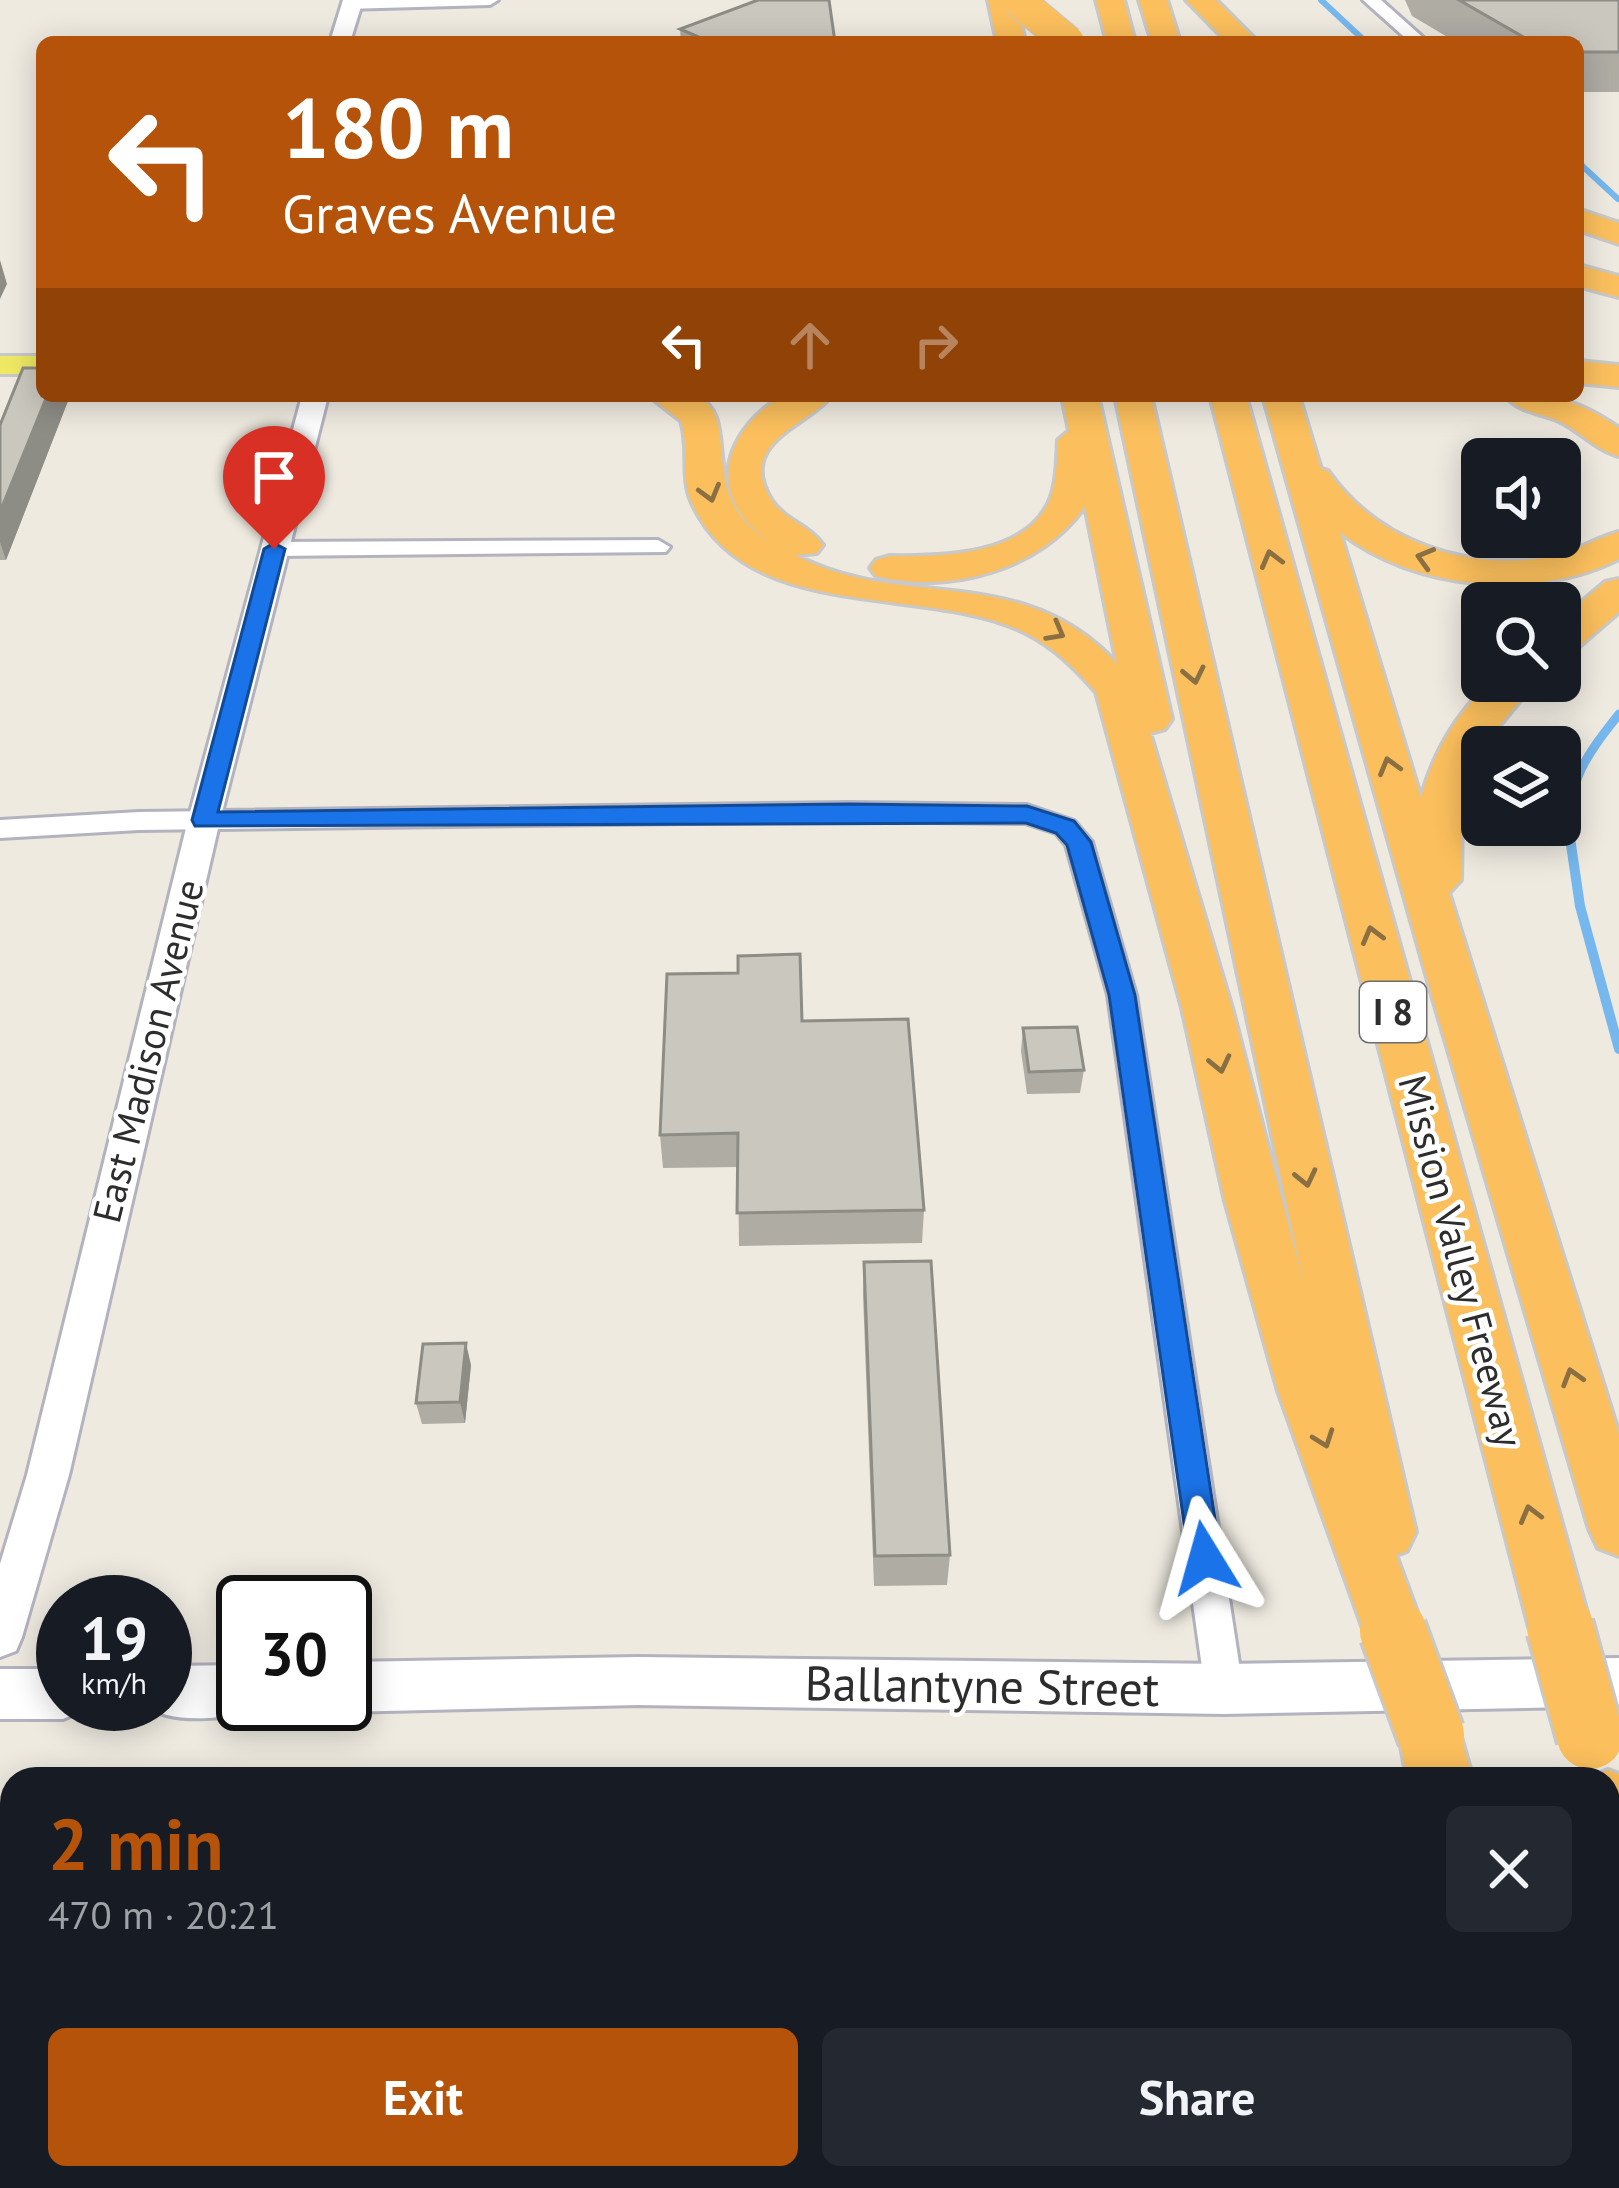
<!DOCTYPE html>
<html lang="en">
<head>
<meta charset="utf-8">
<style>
	body { margin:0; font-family:"PT Sans",sans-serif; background:#242831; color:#f1f3f6; height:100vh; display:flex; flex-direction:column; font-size:45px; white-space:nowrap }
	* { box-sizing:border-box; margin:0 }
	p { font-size:39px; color:#9ea1a6 }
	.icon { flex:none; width:66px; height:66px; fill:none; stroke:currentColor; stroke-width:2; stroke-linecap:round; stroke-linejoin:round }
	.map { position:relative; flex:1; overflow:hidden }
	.sheet { position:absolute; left:0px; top:1767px; width:1620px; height:423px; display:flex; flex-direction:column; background:#171b24; border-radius:36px 36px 0 0; box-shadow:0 6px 30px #0003 }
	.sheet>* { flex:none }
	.banner { position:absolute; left:36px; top:36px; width:1548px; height:366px; border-radius:18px; box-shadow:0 6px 30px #0003; background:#b45309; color:#fff; overflow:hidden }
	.tools { position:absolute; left:1461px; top:438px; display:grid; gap:24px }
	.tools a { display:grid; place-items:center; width:120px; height:120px; border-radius:18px; background:#171b24; box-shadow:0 6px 30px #0003; font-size:60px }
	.speed { position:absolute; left:36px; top:1575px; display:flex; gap:24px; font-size:60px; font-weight:700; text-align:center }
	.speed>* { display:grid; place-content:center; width:156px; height:156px; border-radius:50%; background:#171b24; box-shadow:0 6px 30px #0003; line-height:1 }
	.speed small { font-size:30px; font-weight:400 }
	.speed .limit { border:6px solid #111; border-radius:18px; background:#fff; color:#111 }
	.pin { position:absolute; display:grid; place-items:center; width:102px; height:102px; color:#fff; margin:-123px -51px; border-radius:50% 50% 50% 0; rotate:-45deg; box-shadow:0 0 12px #0007 }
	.pin .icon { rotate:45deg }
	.me { position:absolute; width:132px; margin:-66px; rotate:352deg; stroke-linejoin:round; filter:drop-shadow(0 0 9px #0008) }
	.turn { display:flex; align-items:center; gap:42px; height:252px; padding:0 48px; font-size:54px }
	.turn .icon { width:156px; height:156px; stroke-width:2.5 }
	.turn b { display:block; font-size:84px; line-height:102px }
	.lanes { display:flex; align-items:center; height:114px; padding:0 48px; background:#0003; justify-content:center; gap:60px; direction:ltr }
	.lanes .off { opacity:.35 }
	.round { display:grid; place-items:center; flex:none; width:126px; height:126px; border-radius:18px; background:#242831 }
	.overview { display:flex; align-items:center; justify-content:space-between; height:204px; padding:0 48px }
	h1 { font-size:72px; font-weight:700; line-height:90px; color:#b45309 }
	.button { display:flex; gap:24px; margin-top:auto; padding:24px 48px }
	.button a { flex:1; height:138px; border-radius:18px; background:#b45309; color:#fff; font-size:48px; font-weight:700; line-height:138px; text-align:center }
	.button a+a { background:#242831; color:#f1f3f6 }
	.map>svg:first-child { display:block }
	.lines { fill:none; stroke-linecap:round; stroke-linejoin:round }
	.stream-far2 { stroke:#76b7ed; stroke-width:6 }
	.stream-far1 { stroke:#76b7ed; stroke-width:9 }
	.stream { stroke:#76b7ed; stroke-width:10 }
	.minor-casing { stroke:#b3b3c0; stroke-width:6 }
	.tertiary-casing { stroke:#b3b3c0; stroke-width:6 }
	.secondary-casing { stroke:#b3b3c0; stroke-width:6 }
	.primary-casing { stroke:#c8c8c8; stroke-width:6 }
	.motorway-casing { stroke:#c8c8c8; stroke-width:6 }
	.minor { fill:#fff; fill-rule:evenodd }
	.tertiary { fill:#fff; fill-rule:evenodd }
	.secondary { fill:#fff; fill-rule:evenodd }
	.primary { fill:#eee864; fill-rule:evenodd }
	.motorway { fill:#fbbf5d; fill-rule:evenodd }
	.motorway-bridge-far1-casing { stroke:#c8c8c8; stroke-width:34; stroke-linecap:butt }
	.motorway-bridge-casing { stroke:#c8c8c8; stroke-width:72; stroke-linecap:butt }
	.motorway-bridge-far1 { stroke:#fbbf5d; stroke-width:32 }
	.motorway-bridge { stroke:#fbbf5d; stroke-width:66 }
	.wall { fill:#aeaca3 }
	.shaded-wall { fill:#8d8c85 }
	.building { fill:#cac8be; stroke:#8d8c85; stroke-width:3 }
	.oneway { stroke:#8a6f43 }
	.route { fill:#1a73e8; stroke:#114b97; stroke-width:3 }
	.labels { text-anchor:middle; stroke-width:9; stroke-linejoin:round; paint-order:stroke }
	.shield { fill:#fff; stroke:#6c6c6c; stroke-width:3 }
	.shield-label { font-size:36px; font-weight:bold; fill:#2d2d2d }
	.street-label { font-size:39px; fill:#2d2d2d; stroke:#fff }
	.near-street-label { font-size:48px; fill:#2d2d2d; stroke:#fff }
</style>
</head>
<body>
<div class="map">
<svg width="1619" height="2188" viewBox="0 0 1619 2188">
	<rect width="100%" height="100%" fill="#eeeae0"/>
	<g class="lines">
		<path class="stream-far2" d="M1321 0 1366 42
			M1578 162 1618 199"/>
		<path class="stream-far1" d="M1569 834C1566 782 1588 753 1619 714"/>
		<path class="stream" d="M1569 831 1580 906 1619 1049"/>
		<defs>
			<path id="minor" d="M352 0H498L490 5 345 9V1Z
				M1363 0H1381L1428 42H1410Z
				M658 540 670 547 666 552 274 556 262 549 274 542Z
				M849 803 1027 805 1074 821 1092 842 1136 995 1243 1689 1237 1701 1224 1707 1211 1701 1205 1689 1108 995 1066 845 1056 833 1025 823 849 821 139 830 0 838V820L139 812Z"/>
			<path id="tertiary" d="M343 0H363L350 42H330Z
				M302 396H328L220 820 69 1475 22 1637 16 1651 0 1657V1564L27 1475 188 820Z"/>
			<path id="secondary" d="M638 1657 1224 1664 1619 1658V1706L1224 1714 638 1705 345 1712 326 1704H345V1662Z
				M243 1665V1704H263L262 1707C232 1719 168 1726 145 1704H165V1666Z
				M0 1669H63V1704H85L82 1711 63 1719H0Z"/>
			<path id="primary" d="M0 356H42V374H0Z"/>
			<path id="motorway" d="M988 0H1016L1025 42H997Z
				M1096 0H1124L1135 42H1107Z
				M1139 0H1167L1180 42H1152Z
				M1186 0H1216L1258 42H1227Z
				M1578 209 1619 223V244L1578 230Z
				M1578 265 1619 276V297L1578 286Z
				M1578 361 1619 365V387L1578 383Z
				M649 396C663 396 685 392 697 397 744 417 693 500 772 542 726 514 714 468 748 425 756 415 771 401 784 397 798 393 817 396 831 396 810 425 734 442 772 501 785 520 810 526 823 545L817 553 795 555C900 612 1023 560 1117 664L1085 506C1042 569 950 595 876 576L870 568 876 560 890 556C942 557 1029 556 1051 497 1057 479 1057 459 1058 440L1069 431 1062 396H1098L1172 719 1165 729 1150 733 1232 1008 1303 1281 1115 396H1151L1416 1532 1407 1551 1396 1555 1424 1631 1415 1651 1393 1660 1371 1651 1278 1391 1225 1201 1182 1008 1096 692C1075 668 1055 648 1026 633 927 583 748 626 692 503 680 477 690 448 681 421Z
				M1210 396H1246L1591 1627 1582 1647 1560 1656 1538 1647 1529 1627Z
				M1263 396H1299L1321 469 1328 471C1377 541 1465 572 1549 557 1574 553 1595 538 1619 532V559C1537 601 1413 590 1340 532L1421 798C1434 751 1456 715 1491 681H1536L1482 747 1462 819 1461 880 1449 893 1619 1434V1556L1598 1548 1589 1529 1433 999Z
				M1506 396C1557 396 1577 399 1619 428V456C1596 450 1580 431 1559 421 1541 413 1518 412 1506 396Z
				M1619 579V612L1575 650 1560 654V620L1605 582Z
				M1431 1704 1454 1713 1473 1779H1407L1399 1735 1408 1713Z
				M1608 1770 1619 1774V1875L1608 1870V1779H1585Z
				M1488 2178H1562L1565 2188H1491Z"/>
		</defs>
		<use href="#minor" class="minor-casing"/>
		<use href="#tertiary" class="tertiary-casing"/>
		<use href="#secondary" class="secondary-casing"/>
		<use href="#primary" class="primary-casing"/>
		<use href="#motorway" class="motorway-casing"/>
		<use href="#minor" class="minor"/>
		<use href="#tertiary" class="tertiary"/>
		<use href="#secondary" class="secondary"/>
		<use href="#primary" class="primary"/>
		<use href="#motorway" class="motorway"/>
		<defs>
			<path id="motorway-bridge-far1" d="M1018 0 1068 42"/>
			<path id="motorway-bridge" d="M1560 1627 1590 1736
				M1393 1631 1431 1735"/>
		</defs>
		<use href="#motorway-bridge-far1" class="motorway-bridge-far1-casing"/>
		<use href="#motorway-bridge" class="motorway-bridge-casing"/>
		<use href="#motorway-bridge-far1" class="motorway-bridge-far1"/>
		<use href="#motorway-bridge" class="motorway-bridge"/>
	</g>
	<path class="wall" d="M1405 0H1619V92H1578V42H1456L1412 16Z
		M680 29 835 42H681Z
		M42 396H66L68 401 6 560H0V425Z
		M802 1021 924 1210 922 1243 739 1246 738 1167 663 1168 660 1135Z
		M1023 1028 1084 1070 1080 1093 1027 1094 1021 1051Z
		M864 1262 950 1555 947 1585 874 1586 863 1295Z
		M471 1365 465 1423 422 1424 416 1403Z"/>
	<path class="shaded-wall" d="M0 260 7 284 0 299Z
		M47 396H66L68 401 6 560 0 542V512Z
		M466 1343 471 1365 465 1423 460 1402Z"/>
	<path class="building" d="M758 0H829L835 42H710L680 29Z
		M1459 0H1619V52H1578V42H1532Z
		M23 368H42V396H47L0 512V425Z
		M800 954 802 1021 908 1019 924 1210 737 1213 738 1133 660 1135 667 974 738 973V956Z
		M1077 1027 1084 1070 1029 1072 1023 1028Z
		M931 1261 950 1555 875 1556 864 1262Z
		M466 1343 460 1402 416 1403 423 1344Z"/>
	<defs><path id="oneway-chevron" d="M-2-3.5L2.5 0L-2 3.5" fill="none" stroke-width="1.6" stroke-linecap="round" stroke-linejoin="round" transform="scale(3)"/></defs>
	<g class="oneway">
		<use href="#oneway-chevron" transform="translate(710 493) rotate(74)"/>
		<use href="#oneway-chevron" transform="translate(1425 558) rotate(-164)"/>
		<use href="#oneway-chevron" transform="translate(1271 559) rotate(-105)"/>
		<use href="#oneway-chevron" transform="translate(1056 632) rotate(29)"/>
		<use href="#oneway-chevron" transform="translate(1194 675) rotate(78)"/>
		<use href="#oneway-chevron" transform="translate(1389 766) rotate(-106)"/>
		<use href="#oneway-chevron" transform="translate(1372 935) rotate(-105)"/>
		<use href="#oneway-chevron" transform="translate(1220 1064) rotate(77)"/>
		<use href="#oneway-chevron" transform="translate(1306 1178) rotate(77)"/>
		<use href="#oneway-chevron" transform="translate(1572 1377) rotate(-107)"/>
		<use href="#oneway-chevron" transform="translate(1324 1439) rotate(70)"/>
		<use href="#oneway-chevron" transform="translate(1530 1514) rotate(-105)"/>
	</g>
	<path class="route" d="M274 543 285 549 218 812 849 804 1027 806 1074 821 1091 842 1135 995 1221 1558 1217 1569 1205 1573 1194 1569 1189 1558 1109 995 1067 845 1056 833 1026 823 195 826 192 820 264 549Z"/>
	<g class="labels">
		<rect class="shield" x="1360" y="982" width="66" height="60" rx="9"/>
		<g class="shield-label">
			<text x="1393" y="1025">I 8</text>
		</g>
		<g class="street-label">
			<text transform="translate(148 1051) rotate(-76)" y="14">East Madison Avenue</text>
			<text transform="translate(1461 1261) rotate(75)" y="14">Mission Valley Freeway</text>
		</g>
		<g class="near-street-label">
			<text transform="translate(982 1686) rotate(1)" y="17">Ballantyne Street</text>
		</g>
	</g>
</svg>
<div class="tools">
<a><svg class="icon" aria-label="sound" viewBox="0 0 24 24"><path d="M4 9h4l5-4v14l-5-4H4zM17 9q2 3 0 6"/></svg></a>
<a><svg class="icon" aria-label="search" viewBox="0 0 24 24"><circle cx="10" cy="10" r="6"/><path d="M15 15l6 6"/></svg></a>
<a><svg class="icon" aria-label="layers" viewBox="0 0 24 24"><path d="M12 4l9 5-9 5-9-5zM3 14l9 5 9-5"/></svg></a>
</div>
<div class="speed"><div>19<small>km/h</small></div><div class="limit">30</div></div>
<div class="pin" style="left:274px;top:549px;background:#d93025"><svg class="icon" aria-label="arrive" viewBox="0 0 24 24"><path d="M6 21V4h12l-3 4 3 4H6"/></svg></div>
<svg class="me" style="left:1205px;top:1558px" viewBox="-20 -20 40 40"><path d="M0-17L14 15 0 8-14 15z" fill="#1a73e8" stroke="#fff" stroke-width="4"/></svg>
<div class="banner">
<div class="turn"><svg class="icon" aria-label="left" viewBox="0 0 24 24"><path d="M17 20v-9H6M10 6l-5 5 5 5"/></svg><div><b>180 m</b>Graves Avenue</div></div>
<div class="lanes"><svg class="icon" aria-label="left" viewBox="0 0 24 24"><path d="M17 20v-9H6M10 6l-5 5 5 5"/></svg><svg class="icon off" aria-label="ahead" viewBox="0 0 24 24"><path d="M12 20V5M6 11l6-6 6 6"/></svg><svg class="icon off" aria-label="right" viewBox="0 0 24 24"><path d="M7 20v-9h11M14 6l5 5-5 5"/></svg></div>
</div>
<section class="sheet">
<div class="overview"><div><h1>2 min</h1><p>470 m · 20:21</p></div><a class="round"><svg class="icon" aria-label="close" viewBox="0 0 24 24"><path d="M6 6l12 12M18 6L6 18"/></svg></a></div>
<div class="button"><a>Exit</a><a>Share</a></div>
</section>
</div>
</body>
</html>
